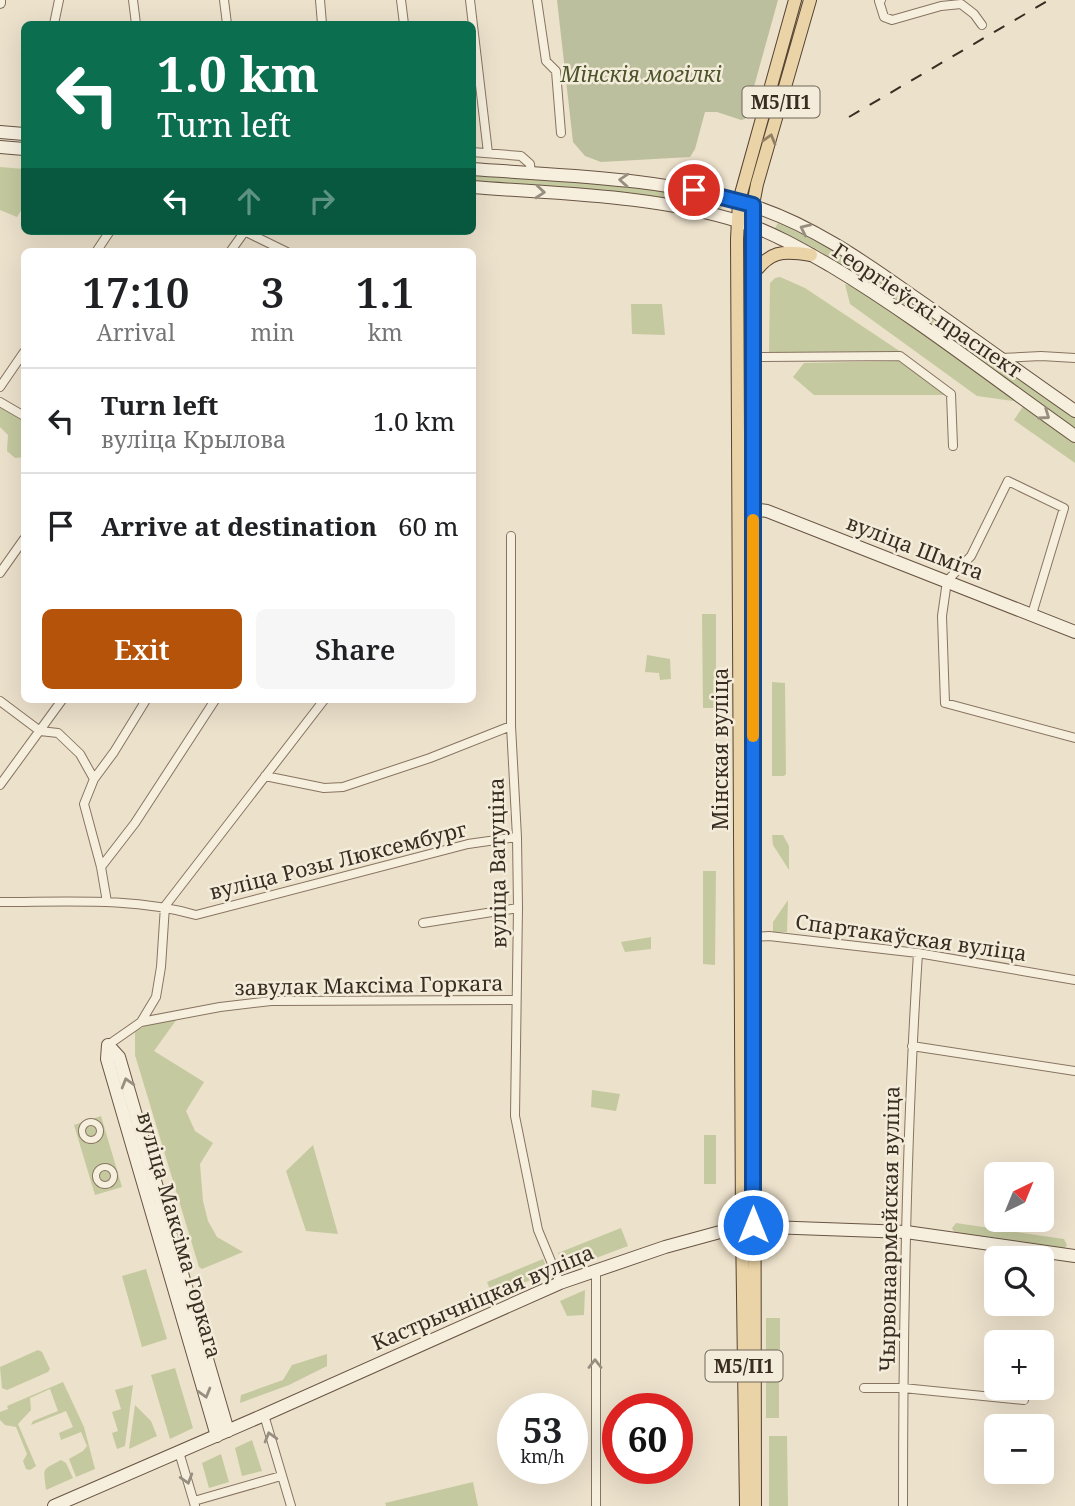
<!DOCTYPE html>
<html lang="en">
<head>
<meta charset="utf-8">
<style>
	body { margin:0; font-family:"Noto Serif",serif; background:#f6f6f6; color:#202124; height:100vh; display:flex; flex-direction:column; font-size:26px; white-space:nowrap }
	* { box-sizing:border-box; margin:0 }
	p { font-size:23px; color:#757577 }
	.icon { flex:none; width:38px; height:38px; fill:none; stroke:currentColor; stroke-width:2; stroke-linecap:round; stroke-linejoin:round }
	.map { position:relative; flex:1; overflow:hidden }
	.details { position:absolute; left:21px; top:248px; width:455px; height:455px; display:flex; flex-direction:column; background:#fff; border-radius:10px; box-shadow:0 7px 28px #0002 }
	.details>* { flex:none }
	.top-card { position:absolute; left:21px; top:21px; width:455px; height:214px; border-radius:10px; box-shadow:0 7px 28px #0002; background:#0b6e4f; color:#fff; overflow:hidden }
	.needle { width:46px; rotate:43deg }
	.controls { position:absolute; left:984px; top:1162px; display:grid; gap:14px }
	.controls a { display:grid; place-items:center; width:70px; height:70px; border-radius:10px; background:#fff; box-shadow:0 7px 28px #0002; font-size:35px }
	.speed { position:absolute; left:497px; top:1393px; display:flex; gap:14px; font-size:35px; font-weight:700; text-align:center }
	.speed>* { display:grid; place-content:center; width:91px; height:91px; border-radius:50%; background:#fff; box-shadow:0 7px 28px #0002; line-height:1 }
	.speed small { font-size:18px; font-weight:400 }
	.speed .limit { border:10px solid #d22; background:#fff; color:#111 }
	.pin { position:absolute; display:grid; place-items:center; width:60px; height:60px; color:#fff; margin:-30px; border:4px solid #fff; border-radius:50%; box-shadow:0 2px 7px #0007 }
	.me { position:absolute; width:77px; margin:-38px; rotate:0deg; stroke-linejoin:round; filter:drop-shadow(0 0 5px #0008) }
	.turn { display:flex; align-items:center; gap:24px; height:147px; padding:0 21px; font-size:32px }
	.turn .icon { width:91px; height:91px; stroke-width:2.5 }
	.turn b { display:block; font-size:49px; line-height:60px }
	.lanes { display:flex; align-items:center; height:66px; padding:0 21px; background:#0003; justify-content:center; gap:35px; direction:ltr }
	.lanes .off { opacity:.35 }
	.eta { display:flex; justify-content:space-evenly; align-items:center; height:119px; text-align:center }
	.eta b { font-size:42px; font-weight:600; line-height:49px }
	.primary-button { display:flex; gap:14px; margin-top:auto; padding:14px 21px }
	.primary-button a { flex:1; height:80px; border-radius:10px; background:#b45309; color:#fff; font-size:28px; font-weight:600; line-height:80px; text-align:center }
	.primary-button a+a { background:#f6f6f6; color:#202124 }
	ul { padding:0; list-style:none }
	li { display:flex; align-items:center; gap:21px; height:105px; padding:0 21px; border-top:2px solid #e0e0e0 }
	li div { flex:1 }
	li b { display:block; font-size:26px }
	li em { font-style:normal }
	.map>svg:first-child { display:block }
	.green { fill:#c5c99f }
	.cemetery { fill:#bcbf9d }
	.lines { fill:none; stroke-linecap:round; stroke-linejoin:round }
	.pedestrian-casing { stroke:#877460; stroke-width:8 }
	.minor-casing { stroke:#877460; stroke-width:10 }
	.tertiary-casing { stroke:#877460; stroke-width:12 }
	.secondary-casing { stroke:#695543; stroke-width:14 }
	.primary-casing { stroke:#564334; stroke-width:14 }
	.pedestrian { stroke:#f7efde; stroke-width:6 }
	.minor { stroke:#f7efde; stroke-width:8 }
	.tertiary { stroke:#f7efde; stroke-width:10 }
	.secondary { stroke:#f7efde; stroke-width:12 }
	.primary { stroke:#ead4a7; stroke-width:12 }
	.rail { stroke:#392d22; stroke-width:2; stroke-dasharray:12 12; stroke-linecap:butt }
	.oneway { stroke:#928064 }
	.oneway2 { stroke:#988e80 }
	.route-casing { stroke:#114b97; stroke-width:18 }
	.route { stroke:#1a73e8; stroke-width:12 }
	.slow { stroke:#f59e0b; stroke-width:12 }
	.labels { text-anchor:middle; stroke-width:5; stroke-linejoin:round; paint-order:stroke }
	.shield { fill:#f4ecda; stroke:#716659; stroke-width:2 }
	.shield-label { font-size:19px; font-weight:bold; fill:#392d22 }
	.park-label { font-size:21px; font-style:italic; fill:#4b542b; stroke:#f4ecda }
	.street-label { font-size:21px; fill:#392d22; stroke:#f4ecda }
</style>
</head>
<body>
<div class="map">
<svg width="1075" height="1506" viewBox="0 0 1075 1506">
	<rect width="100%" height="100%" fill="#ece1cb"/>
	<path class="green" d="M0 167 24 169V206L17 217 0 210Z
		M472 175 628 186 678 193 722 206 719 211 473 181Z
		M778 223 825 245 911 301 910 306 906 308 820 251 777 231 775 228Z
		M780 277 805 288 904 354H769L770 283 775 278Z
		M845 284 855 287 1015 399 1013 401 977 396 850 304Z
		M631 304H662L665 335 632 334Z
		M924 312 1075 417V428L921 319 920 314Z
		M899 361 946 395H814L793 377 804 363Z
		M1024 405 1075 441V463L1014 420Z
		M0 407 24 422V457L15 458 7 451 8 435 0 427Z
		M702 614H716V708H703Z
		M647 655 670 659 671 679 660 680 659 673 645 672Z
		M772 682 785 683 786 774 784 776H772Z
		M772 835H783L789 846V870L773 845Z
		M703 871H716L715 965 703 964Z
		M788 900 787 932H773V922Z
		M651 937V949L625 952 621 942Z
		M177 1019 154 1051 204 1082 186 1111 195 1131 213 1143 200 1164 203 1201 208 1221 217 1237 243 1252 202 1269 199 1267 135 1055V1032L148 1024Z
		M592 1090 620 1094 616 1111 591 1107Z
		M101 1116 122 1187 95 1195 74 1125Z
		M704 1135H716V1184H704Z
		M313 1145 338 1234 306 1231 286 1171Z
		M956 1223 1064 1239 1067 1245 1064 1249 955 1234 952 1228Z
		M621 1228 628 1246 564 1270 558 1253Z
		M543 1259 549 1273 492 1295 487 1282Z
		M146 1269 167 1339 142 1347 122 1276Z
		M585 1290 584 1315 567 1316 560 1301Z
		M766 1318H780V1360H766Z
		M38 1350 42 1352 50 1369 48 1372 7 1390 2 1388 0 1367Z
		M327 1354V1366L289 1385 240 1403 241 1395 283 1380 292 1365Z
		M175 1368 193 1428 170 1439 151 1375Z
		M766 1375H779V1418H766Z
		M63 1382 84 1427 95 1469 76 1477 69 1459 83 1451 87 1446 81 1432 61 1440 59 1433 73 1427 66 1411 31 1425 33 1421 58 1411 50 1389 30 1398 31 1410 18 1424 36 1466 30 1470 26 1469 23 1461 27 1454 16 1427 5 1425 0 1420V1412L8 1409 7 1406Z
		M133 1385 125 1446 117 1449 112 1433 118 1431 112 1412 121 1409 115 1390Z
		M135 1405 151 1421 157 1436 129 1449Z
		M769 1436H787L788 1506H769Z
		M252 1440 262 1471 242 1476 235 1448Z
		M221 1454 229 1482 209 1488 202 1463Z
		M61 1460 66 1463 73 1478 46 1490C44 1468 40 1471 61 1460Z
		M473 1482 478 1506H386L385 1503Z"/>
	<path class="cemetery" d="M557 0H778L745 119 741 120 717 112H705L695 149 690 157 601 162 585 156 573 142Z"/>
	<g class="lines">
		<defs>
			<path id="pedestrian" d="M82 1131a9 9 0 1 1 18 0a9 9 0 1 1-18 0Z
				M96 1176a9 9 0 1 1 18 0a9 9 0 1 1-18 0Z"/>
			<path id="minor" d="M133 0 136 24
				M224 0 227 24
				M320 0 322 24
				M401 0 404 24
				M470 0 488 153
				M537 0 546 61 556 71 561 133
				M881 0 879 1 884 17 892 20 941 6 961 4 974 14 982 25
				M54 24 59 0
				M472 152 521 156 530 164 531 174
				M244 231 287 252
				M96 252 110 231
				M230 252 245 231
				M753 357 900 356 951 394 953 446
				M1001 358 1041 356 1075 358
				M0 387 24 352
				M0 402 24 416
				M511 536V726L517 837 518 908 515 1116 538 1230 560 1283
				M0 573 24 539
				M1032 614 1064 508 1008 481 971 556 947 581 942 616 945 703 1075 738
				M0 701 40 731 58 733 80 754 94 779
				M265 776 324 788 343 787 430 758 511 726
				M0 785 62 700
				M101 867 135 823 215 700
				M0 902C64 902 134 897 196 915L468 844 517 837
				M107 902 101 867 84 804 94 779 114 752 146 700
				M423 923 518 908
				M752 937 769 936 918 953 1075 980
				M141 1022 220 1007 271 1001 516 1000
				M108 1045 141 1022 156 997 161 967 165 906 324 700
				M912 1046 1075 1071
				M596 1269V1506
				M864 1388H903L1024 1400
				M264 1415 291 1506
				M179 1452 195 1506
				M194 1501 281 1476
				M903 1506C903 1322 906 1137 918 953"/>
			<path id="tertiary" d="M0 3V0"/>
			<path id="secondary" d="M0 132 24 134
				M0 147 24 149
				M472 169C566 176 660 177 750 205 808 223 862 260 911 295 966 333 1020 373 1075 411
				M472 187C562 194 655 195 741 222 772 232 803 250 831 266 916 317 994 379 1075 436
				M745 508 767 511 1075 632
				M108 1045 107 1059 217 1436
				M108 1045 119 1057 228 1431
				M54 1506 264 1415 560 1283 665 1247 742 1226 906 1232 1075 1256"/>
			<path id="primary" d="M752 276C769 251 782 250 811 255
				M746 1506 742 1226 737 239 739 201 795 0
				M755 1506 753 205 757 184 810 0"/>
		</defs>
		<use href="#pedestrian" class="pedestrian-casing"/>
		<use href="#minor" class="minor-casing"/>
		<use href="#tertiary" class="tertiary-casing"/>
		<use href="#secondary" class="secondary-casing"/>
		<use href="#primary" class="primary-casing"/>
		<use href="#pedestrian" class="pedestrian"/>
		<use href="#minor" class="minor"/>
		<use href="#tertiary" class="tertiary"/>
		<use href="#secondary" class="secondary"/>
		<use href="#primary" class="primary"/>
		<path class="rail" d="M849 117 1049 0"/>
	</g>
	<defs><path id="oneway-chevron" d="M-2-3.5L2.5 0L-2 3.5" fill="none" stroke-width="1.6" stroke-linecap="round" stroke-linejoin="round" transform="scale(1.75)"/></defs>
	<use class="oneway" href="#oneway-chevron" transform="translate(770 139) rotate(-74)"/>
	<g class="oneway2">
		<use href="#oneway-chevron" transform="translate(624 180) rotate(-176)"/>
		<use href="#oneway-chevron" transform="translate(540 192) rotate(5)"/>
		<use href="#oneway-chevron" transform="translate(805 229) rotate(-155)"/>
		<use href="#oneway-chevron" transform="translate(1045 415) rotate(35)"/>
		<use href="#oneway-chevron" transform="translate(127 1083) rotate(-106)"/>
		<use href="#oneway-chevron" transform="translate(595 1364) rotate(-90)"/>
		<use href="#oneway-chevron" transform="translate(205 1393) rotate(74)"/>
		<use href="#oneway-chevron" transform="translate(270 1437) rotate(-106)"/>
		<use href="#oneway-chevron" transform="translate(187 1479) rotate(73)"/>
	</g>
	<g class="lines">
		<defs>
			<path id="route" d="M694 190 753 205V1225"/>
		</defs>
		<use href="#route" class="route-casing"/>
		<use href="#route" class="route"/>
		<path class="slow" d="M753 520V736"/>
	</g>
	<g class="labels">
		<g class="shield">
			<rect x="742.5" y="86.5" width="77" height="31" rx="5"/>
			<rect x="705.5" y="1350.5" width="77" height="31" rx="5"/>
		</g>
		<g class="shield-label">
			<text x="781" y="109">М5/П1</text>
			<text x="744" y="1373">М5/П1</text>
		</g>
		<g class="park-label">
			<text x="641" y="82">Мінскія могілкі</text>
		</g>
		<g class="street-label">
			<text transform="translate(927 311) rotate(34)" y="7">Георгіеўскі праспект</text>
			<text transform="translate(915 548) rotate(21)" y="7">вуліца Шміта</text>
			<text transform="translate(721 749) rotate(-90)" y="7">Мінская вуліца</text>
			<text transform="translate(338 861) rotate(-14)" y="7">вуліца Розы Люксембург</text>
			<text transform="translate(498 863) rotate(-91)" y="7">вуліца Ватуціна</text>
			<text transform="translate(911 938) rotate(8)" y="7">Спартакаўская вуліца</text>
			<text transform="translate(369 986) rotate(-1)" y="7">завулак Максіма Горкага</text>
			<text transform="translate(890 1229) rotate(-89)" y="7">Чырвонаармейская вуліца</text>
			<text transform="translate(179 1235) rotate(74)" y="7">вуліца Максіма Горкага</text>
			<text transform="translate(483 1298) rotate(-23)" y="7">Кастрычніцкая вуліца</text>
		</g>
	</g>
</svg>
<div class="controls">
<a><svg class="needle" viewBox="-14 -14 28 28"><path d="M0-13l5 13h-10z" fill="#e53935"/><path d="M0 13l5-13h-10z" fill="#757577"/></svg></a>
<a><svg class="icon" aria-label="search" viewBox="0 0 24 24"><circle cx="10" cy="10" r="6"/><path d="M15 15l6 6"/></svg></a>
<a>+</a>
<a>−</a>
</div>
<div class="speed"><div>53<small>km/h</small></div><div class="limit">60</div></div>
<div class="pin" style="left:694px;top:190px;background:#d93025"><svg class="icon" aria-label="arrive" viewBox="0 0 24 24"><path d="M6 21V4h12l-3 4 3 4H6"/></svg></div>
<svg class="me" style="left:753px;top:1225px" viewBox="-20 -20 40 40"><circle r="17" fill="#1a73e8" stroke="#fff" stroke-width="3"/><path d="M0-11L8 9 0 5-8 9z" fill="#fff"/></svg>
<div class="top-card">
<div class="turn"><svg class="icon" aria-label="left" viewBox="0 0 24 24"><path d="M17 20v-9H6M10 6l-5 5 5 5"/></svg><div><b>1.0 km</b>Turn left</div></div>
<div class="lanes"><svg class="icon" aria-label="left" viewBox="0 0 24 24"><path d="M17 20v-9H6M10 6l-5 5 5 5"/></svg><svg class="icon off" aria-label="ahead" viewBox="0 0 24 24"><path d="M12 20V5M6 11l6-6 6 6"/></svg><svg class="icon off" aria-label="right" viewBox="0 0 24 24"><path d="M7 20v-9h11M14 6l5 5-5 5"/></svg></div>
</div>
<section class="details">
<div class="eta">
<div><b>17:10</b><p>Arrival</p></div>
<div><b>3</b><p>min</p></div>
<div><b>1.1</b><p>km</p></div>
</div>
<ul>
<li><svg class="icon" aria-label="left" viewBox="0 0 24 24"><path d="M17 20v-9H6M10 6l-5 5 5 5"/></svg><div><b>Turn left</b><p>вуліца Крылова</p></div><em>1.0 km</em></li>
<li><svg class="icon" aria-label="arrive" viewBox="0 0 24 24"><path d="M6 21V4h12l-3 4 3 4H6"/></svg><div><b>Arrive at destination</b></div><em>60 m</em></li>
</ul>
<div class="primary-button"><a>Exit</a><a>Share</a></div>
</section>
</div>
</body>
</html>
